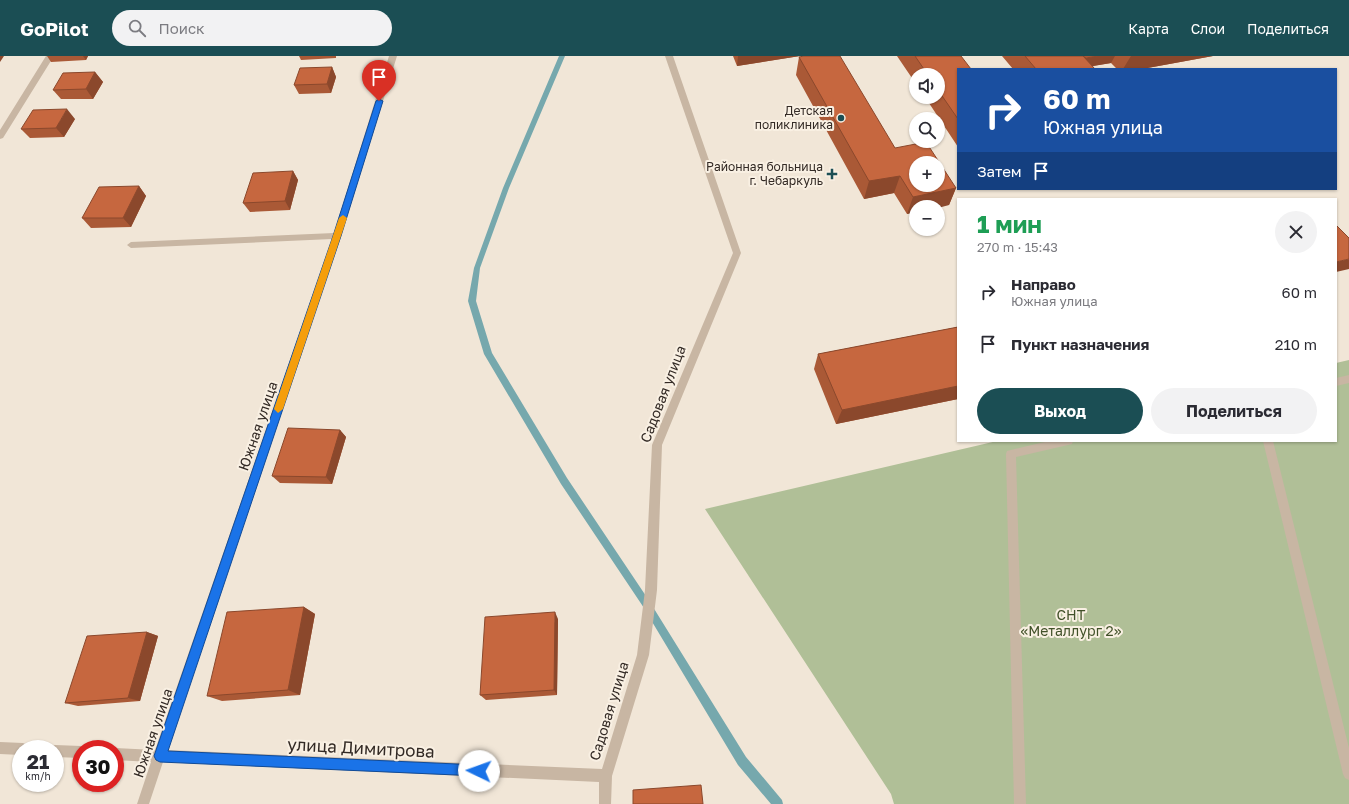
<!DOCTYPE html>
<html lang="ru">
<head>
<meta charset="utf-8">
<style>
	body { margin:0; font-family:"Golos Text",sans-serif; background:#f2f2f3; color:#2b2b33; height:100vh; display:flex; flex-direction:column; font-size:15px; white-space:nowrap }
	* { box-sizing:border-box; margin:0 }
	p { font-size:13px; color:#7c7c81 }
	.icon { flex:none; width:22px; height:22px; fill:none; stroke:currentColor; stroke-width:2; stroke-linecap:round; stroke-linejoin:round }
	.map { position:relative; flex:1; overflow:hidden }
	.drawer { position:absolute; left:957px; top:142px; width:380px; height:244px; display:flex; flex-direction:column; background:#fff; border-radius:0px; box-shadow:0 1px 3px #0004 }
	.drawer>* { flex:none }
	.guide { position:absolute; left:957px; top:12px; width:380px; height:122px; border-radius:0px; box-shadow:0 1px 3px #0004; background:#1a4fa0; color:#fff; overflow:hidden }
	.buttons { position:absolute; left:909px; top:12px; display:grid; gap:8px }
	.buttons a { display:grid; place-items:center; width:36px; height:36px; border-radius:50%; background:#fff; box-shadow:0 1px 3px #0004; font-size:20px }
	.speed { position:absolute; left:12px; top:684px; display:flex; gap:8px; font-size:20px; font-weight:700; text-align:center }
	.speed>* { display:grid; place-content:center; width:52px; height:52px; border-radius:50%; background:#fff; box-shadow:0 1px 3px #0004; line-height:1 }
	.speed small { font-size:10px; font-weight:400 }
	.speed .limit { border:6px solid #d22; background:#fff; color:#111 }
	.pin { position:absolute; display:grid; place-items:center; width:34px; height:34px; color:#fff; margin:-41px -17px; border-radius:50% 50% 50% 0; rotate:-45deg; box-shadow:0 0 4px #0007 }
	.pin .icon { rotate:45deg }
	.me { position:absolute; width:44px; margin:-22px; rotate:273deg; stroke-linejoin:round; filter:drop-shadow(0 0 3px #0008) }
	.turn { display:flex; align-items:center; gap:14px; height:84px; padding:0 20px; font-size:18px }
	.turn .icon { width:52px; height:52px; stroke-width:2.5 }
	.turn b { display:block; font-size:28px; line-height:34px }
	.then { display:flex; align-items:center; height:38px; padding:0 20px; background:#0003; gap:8px; font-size:15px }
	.round { display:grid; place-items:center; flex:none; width:42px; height:42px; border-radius:21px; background:#f2f2f3 }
	.overview { display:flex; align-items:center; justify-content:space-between; height:68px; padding:0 20px }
	h1 { font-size:24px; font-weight:700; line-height:30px; color:#1e9e55 }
	.cta { display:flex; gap:8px; margin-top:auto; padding:8px 20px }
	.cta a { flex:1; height:46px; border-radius:24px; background:#1b4e54; color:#fff; font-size:16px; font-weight:700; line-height:46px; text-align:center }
	.cta a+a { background:#f2f2f3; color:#2b2b33 }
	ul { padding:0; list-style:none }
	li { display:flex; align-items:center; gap:12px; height:52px; padding:0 20px }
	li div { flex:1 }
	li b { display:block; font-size:15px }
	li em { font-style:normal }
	header { display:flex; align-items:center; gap:24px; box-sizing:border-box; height:56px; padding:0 20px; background:#1b4e54; color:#fff }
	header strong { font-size:19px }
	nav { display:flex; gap:22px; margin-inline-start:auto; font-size:14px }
	.search { width:280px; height:36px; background:#f2f2f3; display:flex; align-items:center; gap:10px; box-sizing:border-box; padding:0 14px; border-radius:22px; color:#7c7c81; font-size:15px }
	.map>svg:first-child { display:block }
	.green { fill:#b0bf97 }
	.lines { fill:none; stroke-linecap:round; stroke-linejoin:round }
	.stream { fill:#76a8ad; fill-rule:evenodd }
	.minor { fill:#c8b6a3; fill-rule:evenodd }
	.wall { fill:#aa5936 }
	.shaded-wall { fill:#8b482c }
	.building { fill:#c6673f; stroke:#8b482c; fill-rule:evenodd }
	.route { fill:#1a73e8; stroke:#114b97 }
	.slow { fill:#f59e0b }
	.poi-dot { fill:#1b4e54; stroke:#f9f0e3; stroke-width:1.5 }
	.labels { text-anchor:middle; stroke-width:4; stroke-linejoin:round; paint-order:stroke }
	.far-poi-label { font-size:12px; fill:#332a25; stroke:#f9f0e3; text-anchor:end }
	.street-label { font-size:14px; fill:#332a25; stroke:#f9f0e3 }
	.park-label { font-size:14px; fill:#415129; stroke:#f9f0e3 }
	.near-street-label { font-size:17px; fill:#332a25; stroke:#f9f0e3 }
</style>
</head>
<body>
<header>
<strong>GoPilot</strong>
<div class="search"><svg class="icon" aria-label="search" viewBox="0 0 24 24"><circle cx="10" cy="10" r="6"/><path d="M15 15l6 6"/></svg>Поиск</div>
<nav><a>Карта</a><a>Слои</a><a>Поделиться</a></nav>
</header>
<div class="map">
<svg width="1349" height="748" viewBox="0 0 1349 748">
	<rect width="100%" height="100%" fill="#f1e6d7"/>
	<path class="green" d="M1349 304V748H894L891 738 705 453 997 385H1336V307Z"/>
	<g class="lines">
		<path class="stream" d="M559 0H565L509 132 480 212 476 245 492 297 567 422 648 543 746 701 782 744 783 748H771L738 709 642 549 561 428 484 298 468 245 474 212 503 132Z"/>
		<path class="minor" d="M46 0H54L3 82 0 83V74Z
			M389 0H397L341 180 168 694 602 713 637 599 645 534 652 389 733 197 665 0H673L741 197 662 389 657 534 649 599 612 720 611 748H599V726L163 706 149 748H137L151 706 115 704V693H112L115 692 155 694 332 183 131 192 127 189 131 186 334 177Z
			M1349 319V327L1336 330V322Z
			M1049 385H1073L1072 388 1068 389 1016 401 1026 748H1014L1006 398 1007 395 1011 394Z
			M1263 385H1273L1349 692V724L1345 722 1343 718Z
			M0 686 23 687 27 689 29 693H21V699L0 698Z
			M55 689 81 690 86 693H81V702L55 701V693H50L51 691Z"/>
	</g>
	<path class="wall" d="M47 0H88L86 4 51 6Z
		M299 0H336V2L301 4Z
		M733 0H800L737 10Z
		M897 0H961L958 13V91L925 41H938V19H916V28Z
		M1002 0H1213L1142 13H1117L1111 7 1092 10 1095 13H1013Z
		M799 1 895 92 956 132 949 149 916 151V156L907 158 894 137 864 143 796 19Z
		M332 11 336 21 331 37 299 38 294 29Z
		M95 16 103 26 93 43H61L53 34Z
		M75 63 64 81 30 82 21 73Z
		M293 115 298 124 290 154 250 156 243 147Z
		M139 130 146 140 131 171 91 172 82 162Z
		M958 271V343L836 368 814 313 818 298Z
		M340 374 346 381 332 428 280 427 272 420Z
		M304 551 315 558 300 639 222 645 207 640Z
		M558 563 557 639 486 644 480 639Z
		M147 576 158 580 140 645 78 650 65 647Z"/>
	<path class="shaded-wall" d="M0 0H4L0 6Z
		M83 0H88L86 4Z
		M738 0H800L737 10Z
		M1098 0H1115L1111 7 1076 13V4Z
		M1131 0H1213L1142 13H1123Z
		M332 11 336 21 331 37 327 28Z
		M95 16 103 26 93 43 86 33Z
		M67 53 75 63 64 81 56 72Z
		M293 115 298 124 290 154 285 145Z
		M900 120 894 137 864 143 869 125Z
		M139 130 146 140 131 171 123 162Z
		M956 132 949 149 938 152V151H916V156L907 158 913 141Z
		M1349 203V213L1336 216V206Z
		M958 330V343L836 368 842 354Z
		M340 374 346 381 332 428 326 421Z
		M304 551 315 558 300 639 288 634Z
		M555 556 558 563 557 639 554 634Z
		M147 576 158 580 140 645 128 642Z"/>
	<path class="building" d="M804 0H840L895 92 926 86 956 132 913 141 900 120 869 125 799 1ZM916 107H938V129H916Z
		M915 0H961L971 13H958V63L938 34V19H928Z
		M1025 0H1083L1095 13H1036Z
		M1083 0H1098L1086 2Z
		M332 11 327 28 294 29 300 12Z
		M95 16 86 33 53 34 63 17Z
		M67 53 56 72 21 73 33 54Z
		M293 115 285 145 243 147 253 117Z
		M139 130 123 162H82L99 131Z
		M1336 169 1349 182V203L1336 206Z
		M958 271V330L842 354 818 298Z
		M288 372 340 374 326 421 272 420Z
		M304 551 288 634 207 640 227 556Z
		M555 556 554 634 480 639 485 561Z
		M147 576 128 642 65 647 87 580Z
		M701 729 703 748H633V734Z"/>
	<path class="route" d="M379 43 383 45 341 180 168 695 479 709 483 711 485 715 483 719 479 720 160 706 156 704 154 700 333 180 376 45Z"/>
	<path class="slow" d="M343 159 347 162 283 353 278 357 274 353 339 162Z"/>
	<g class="poi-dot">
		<circle cx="841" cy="62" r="4"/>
		<path d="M830 112h4v4h4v4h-4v4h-4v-4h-4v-4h4z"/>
	</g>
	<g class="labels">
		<g class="far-poi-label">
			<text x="833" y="59">Детская<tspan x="833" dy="14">поликлиника</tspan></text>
			<text x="823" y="115">Районная больница<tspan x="823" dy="14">г. Чебаркуль</tspan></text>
		</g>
		<g class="street-label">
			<text transform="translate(663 338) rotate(-69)" y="5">Садовая улица</text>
			<text transform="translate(258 370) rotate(-71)" y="5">Южная улица</text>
			<text transform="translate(609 655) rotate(-73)" y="5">Садовая улица</text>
			<text transform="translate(153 677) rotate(-71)" y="5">Южная улица</text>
		</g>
		<g class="park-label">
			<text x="1071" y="564">СНТ<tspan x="1071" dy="16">«Металлург 2»</tspan></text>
		</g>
		<g class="near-street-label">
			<text transform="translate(361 692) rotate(3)" y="6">улица Димитрова</text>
		</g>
	</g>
</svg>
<div class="buttons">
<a><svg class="icon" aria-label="sound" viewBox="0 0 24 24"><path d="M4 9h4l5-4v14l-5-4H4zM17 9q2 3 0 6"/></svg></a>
<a><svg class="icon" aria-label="search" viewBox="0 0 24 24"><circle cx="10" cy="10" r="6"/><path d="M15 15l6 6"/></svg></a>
<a>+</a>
<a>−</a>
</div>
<div class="speed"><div>21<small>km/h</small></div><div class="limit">30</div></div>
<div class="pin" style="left:379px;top:45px;background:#d93025"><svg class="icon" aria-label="arrive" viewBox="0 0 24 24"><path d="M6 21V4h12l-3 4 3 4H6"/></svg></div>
<svg class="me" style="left:479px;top:715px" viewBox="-20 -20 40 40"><circle r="19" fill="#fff"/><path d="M0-13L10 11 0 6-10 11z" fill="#1a73e8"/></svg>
<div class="guide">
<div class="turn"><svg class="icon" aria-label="right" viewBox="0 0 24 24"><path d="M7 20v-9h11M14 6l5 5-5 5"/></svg><div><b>60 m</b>Южная улица</div></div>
<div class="then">Затем<svg class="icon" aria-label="arrive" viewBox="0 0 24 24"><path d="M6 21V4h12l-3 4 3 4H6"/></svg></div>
</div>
<section class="drawer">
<div class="overview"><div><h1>1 мин</h1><p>270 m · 15:43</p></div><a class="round"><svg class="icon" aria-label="close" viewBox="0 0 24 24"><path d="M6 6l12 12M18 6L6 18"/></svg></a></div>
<ul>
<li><svg class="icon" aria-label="right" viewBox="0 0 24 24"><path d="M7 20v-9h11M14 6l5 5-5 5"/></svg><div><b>Направо</b><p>Южная улица</p></div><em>60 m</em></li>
<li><svg class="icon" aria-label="arrive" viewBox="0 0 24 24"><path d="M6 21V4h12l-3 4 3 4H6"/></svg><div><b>Пункт назначения</b></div><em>210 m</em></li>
</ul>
<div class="cta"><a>Выход</a><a>Поделиться</a></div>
</section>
</div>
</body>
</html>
